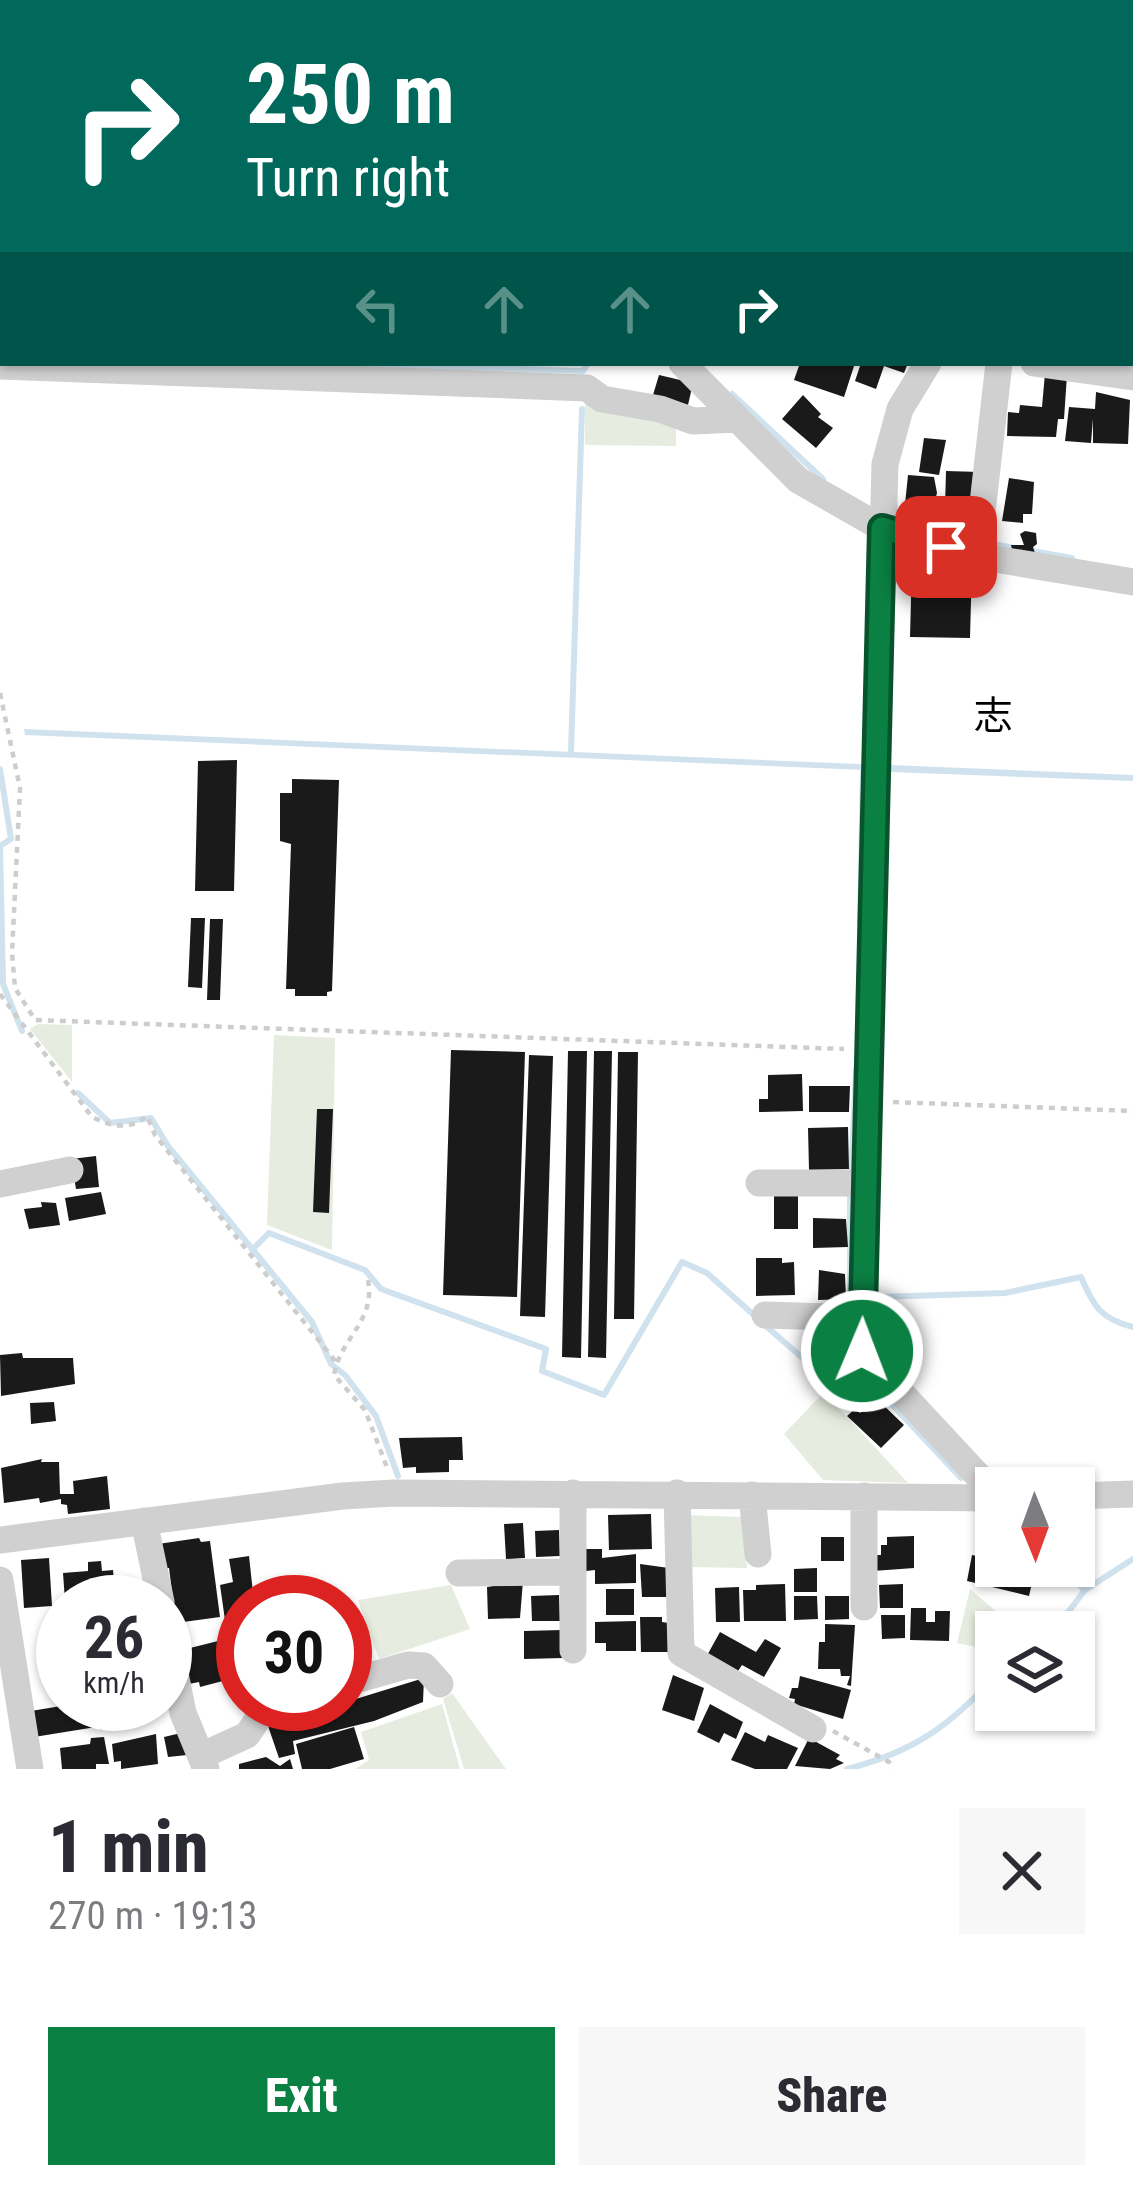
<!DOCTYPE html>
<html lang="en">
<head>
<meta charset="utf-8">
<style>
	body { margin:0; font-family:"Roboto Condensed","Noto Sans JP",sans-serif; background:#f7f7f7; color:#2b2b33; height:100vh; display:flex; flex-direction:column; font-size:45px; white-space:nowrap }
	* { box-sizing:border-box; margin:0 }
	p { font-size:39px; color:#7c7c81 }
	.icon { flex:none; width:66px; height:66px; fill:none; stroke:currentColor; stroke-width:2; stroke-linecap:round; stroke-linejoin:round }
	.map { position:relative; height:1769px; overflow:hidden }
	.side { display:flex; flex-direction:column; background:#fff; flex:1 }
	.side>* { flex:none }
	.banner { position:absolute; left:0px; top:0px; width:1134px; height:366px; box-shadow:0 3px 9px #0004; background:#00695c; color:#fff; overflow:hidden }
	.needle { width:78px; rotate:179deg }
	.fabs { position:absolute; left:975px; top:1467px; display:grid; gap:24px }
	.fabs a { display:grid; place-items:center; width:120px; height:120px; border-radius:0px; background:#fff; box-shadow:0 3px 9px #0004; font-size:60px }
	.speed { position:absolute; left:36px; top:1575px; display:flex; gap:24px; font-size:60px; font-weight:700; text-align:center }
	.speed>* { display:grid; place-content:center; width:156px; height:156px; border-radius:50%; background:#fff; box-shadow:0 3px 9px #0004; line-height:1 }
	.speed small { font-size:30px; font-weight:400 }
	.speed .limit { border:18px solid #d22; background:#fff; color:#111 }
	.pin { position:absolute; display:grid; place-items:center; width:102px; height:102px; color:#fff; margin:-51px; border-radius:24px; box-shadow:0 6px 18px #0006 }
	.me { position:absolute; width:132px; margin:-66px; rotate:1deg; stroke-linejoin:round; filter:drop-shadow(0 0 9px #0008) }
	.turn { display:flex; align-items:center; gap:42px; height:252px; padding:0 48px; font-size:54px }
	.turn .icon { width:156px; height:156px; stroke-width:2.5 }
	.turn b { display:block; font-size:84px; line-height:102px }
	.lanes { display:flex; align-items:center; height:114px; padding:0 48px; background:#0003; justify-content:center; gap:60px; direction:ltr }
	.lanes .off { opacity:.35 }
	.round { display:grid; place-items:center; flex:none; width:126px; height:126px; border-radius:0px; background:#f7f7f7 }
	.head { display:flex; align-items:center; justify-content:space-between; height:204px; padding:0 48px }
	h1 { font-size:72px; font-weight:800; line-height:90px }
	.action { display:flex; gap:24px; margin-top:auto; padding:24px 48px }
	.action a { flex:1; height:138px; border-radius:0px; background:#0b8043; color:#fff; font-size:48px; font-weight:800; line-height:138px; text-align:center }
	.action a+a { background:#f7f7f7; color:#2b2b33 }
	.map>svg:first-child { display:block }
	.green { fill:#e6ecdf }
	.water { fill:#cfe2ee }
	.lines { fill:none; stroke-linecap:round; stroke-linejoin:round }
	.stream { stroke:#cfe2ee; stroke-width:6 }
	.building { fill:#1a1a1a }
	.path { stroke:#cdcdcd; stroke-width:4.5; stroke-dasharray:6 6; stroke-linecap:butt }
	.minor { stroke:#d0d0d0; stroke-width:27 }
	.route-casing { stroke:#07532c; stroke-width:30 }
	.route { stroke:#0b8043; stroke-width:21 }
	.labels { text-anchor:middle; stroke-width:12; stroke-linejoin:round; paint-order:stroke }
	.quarter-label { font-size:39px; fill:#000; stroke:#fff }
</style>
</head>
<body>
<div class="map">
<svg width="1133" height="1769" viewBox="0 0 1133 1769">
	<rect width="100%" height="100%" fill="#fff"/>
	<path class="green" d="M585 403 676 425V446L585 445Z
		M38 1024 72 1025V1082L30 1029Z
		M274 1035 335 1038 332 1250 267 1225Z
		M824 1392 908 1483 823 1480 784 1434Z
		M685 1515 742 1517 747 1568 687 1567Z
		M451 1585 470 1629 379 1659 358 1600Z
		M970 1589 1020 1632H996V1651L957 1643Z
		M452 1693 506 1769H464L443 1699Z
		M442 1704 460 1769H355L369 1760 361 1732Z"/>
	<path class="water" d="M24 729 858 764 866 765V770L25 735Z
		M890 765 1133 775V781L890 772Z"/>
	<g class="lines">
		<path class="stream" d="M201 3V0
			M1111 3V0
			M339 363 583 371 588 363
			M732 394 823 479
			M984 542 1019 549
			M1032 551 1072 558
			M571 752 582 409
			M0 769 11 839 0 846 3 984 22 1031
			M860 924 863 769
			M78 1093 110 1123 151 1118 168 1146 312 1322 331 1364 345 1375 376 1416 398 1476
			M851 1178 856 1071
			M850 1191V1297
			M252 1250 269 1233 365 1270 381 1289 546 1349 542 1371 604 1395 682 1262 707 1273 756 1317
			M877 1297 1005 1293 1081 1277C1094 1307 1101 1319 1133 1327
			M766 1326 823 1376H860L870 1381 961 1478
			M1063 1566 1084 1590
			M1053 1632 1085 1590 1133 1559
			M847 1769C914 1752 951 1725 996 1675"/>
	</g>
	<path class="building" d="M800 363H855L844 397 794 380Z
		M861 363H908L904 373 884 366 876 389 855 381Z
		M1045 373 1067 375 1064 419H1058L1056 437 1007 436 1008 412 1019 413 1020 405 1042 407Z
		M659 375 693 383 688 405 653 395Z
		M1096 392 1130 400 1128 444 1093 443V419L1091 443 1065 441 1069 407 1095 409Z
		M803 395 821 414 818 417 833 428 816 448 782 419Z
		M924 438 946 440 939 475 919 472Z
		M946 471 980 472 978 508 945 507Z
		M908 475 934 477 937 493 930 518 904 514Z
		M1009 478 1034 482 1032 514H1023V523L1002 521Z
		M1025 531 1036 533 1037 544 1033 547 1036 556 1013 553 1011 545H1024L1020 534Z
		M912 562 972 564 970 638 910 637Z
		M237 760 234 891H195L198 761Z
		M292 779 339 780 332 991 327 992V996H295V989H286L291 844 280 841V793H292Z
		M191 918H205L202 988 188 987Z
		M210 919H223L220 1000H207Z
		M451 1050 525 1052 517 1297 443 1295Z
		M568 1051H587L581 1358 562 1357Z
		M594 1051H612L606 1358 588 1357Z
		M618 1052H638L634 1319H614Z
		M529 1055 553 1056 545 1317 520 1316Z
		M802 1074 803 1111 759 1112V1099H768V1075Z
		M809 1086H850L849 1112H809Z
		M317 1109H333L329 1213 313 1212Z
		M848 1127 849 1169 809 1170 808 1128Z
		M96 1156 99 1187 76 1189 71 1159Z
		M101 1192 106 1214 69 1221 65 1198Z
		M798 1194V1229H774V1195Z
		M41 1202 56 1203 60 1225 29 1229 24 1209 42 1207Z
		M813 1218 846 1219 848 1247 813 1248Z
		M756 1258H782V1263L794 1262 795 1295 756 1296Z
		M819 1270 845 1274 846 1299 818 1300Z
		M825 1333 843 1334 844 1356 811 1357 810 1340H825Z
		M22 1353 23 1358H73L75 1384 1 1396 0 1355Z
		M876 1398 904 1425 881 1448 847 1416 855 1409 860 1413Z
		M54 1402 56 1421 31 1424 30 1403Z
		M462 1437 463 1460H449V1472L416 1473V1467L403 1468 399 1438Z
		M42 1459 41 1462H59L60 1494H74L73 1481 107 1476 110 1509 68 1514 67 1505 61 1504V1499L40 1503 39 1498 4 1503 1 1468Z
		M651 1514 652 1549 609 1550 608 1515Z
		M523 1523 525 1558 506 1559 504 1524Z
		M559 1530 560 1556 536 1557 535 1531Z
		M914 1536V1568L873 1571V1555H881V1545H887V1537Z
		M821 1537H844V1561H821Z
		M199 1538 201 1542 210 1541 220 1617 176 1623 169 1568H163L158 1544Z
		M585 1549H602V1558L636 1554V1583L595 1584V1570L586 1571Z
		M972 1555 996 1560V1566H1036L1029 1596 967 1581Z
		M249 1556 254 1602H243V1617L225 1620 220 1585 233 1582 229 1559Z
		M49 1558 52 1606 24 1608 21 1560Z
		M101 1561 102 1571 113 1570 116 1602H96V1598L65 1601 63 1573 88 1571V1562Z
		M640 1564 669 1568 670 1597H642Z
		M817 1568V1592H794V1569Z
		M523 1581 520 1618 488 1619 487 1587Z
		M785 1584 786 1621H744L743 1590H756V1585Z
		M903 1584V1608H880L879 1585Z
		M739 1587 740 1622H716L715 1588Z
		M606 1589H634V1615H606Z
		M559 1595 560 1621H532L531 1596Z
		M794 1596H817L818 1619 794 1620Z
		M825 1596H849V1619L825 1620Z
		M353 1605 366 1644 345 1651V1608Z
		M911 1608H926V1622H935V1611H950L949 1641 910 1640Z
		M881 1615H905V1638L882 1639Z
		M640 1617H662V1622L669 1623V1652H641Z
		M636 1621V1651H606V1643H595V1622Z
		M243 1623V1641L232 1644 227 1629Z
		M825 1624 855 1625 851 1686 847 1685 850 1676H841L840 1669H818L819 1642H825Z
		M562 1630 563 1658 524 1659V1631Z
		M720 1632 756 1652 765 1639 781 1648 764 1677 742 1665 736 1674 705 1659Z
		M226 1639 234 1678 200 1687 199 1682 184 1685 178 1657 190 1655V1648Z
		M673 1675 704 1688 694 1721 662 1710Z
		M800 1676 851 1690 843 1719 794 1704 795 1699 789 1698 792 1688H798Z
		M424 1678 423 1702 374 1721 293 1741 295 1754 279 1758 268 1726Z
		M73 1704H93L96 1727 34 1737 31 1711Z
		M109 1704H151L153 1717 100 1730 98 1707H109Z
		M710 1704 743 1722 736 1739 724 1733 719 1743 697 1732Z
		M354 1727 364 1759 330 1769H302L296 1744Z
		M745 1732 765 1742 768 1735 798 1748 787 1769H755L731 1760Z
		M181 1733 187 1755 168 1757 164 1737Z
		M156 1734 158 1764 121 1769V1761L114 1762 112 1744Z
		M104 1737 109 1764H96V1769H62L60 1748 90 1744 91 1738Z
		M809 1738 840 1755 836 1759 844 1763 830 1769 795 1766Z
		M266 1757 280 1766 290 1759 293 1769H239V1764Z"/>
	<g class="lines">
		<path class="path" d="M0 693 20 788 12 953 15 988 35 1020 844 1049
			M0 994 92 1117C110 1126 130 1131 147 1116L155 1135 336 1362
			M893 1102 1133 1111
			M368 1280C376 1321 340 1338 334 1375L365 1410 388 1470
			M1074 1564 1093 1585
			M833 1731 889 1762 893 1769"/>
		<path class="minor" d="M377 0 400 3
			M729 0 733 3
			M13 3 15 0
			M95 3V0
			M332 3V0
			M555 3 556 0
			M650 3V0
			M0 25 3 20
			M1131 97H1133
			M682 363 798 480 882 528 977 556 1133 582
			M928 363 900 409 885 464 862 1351 996 1495
			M1034 363 1133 377
			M0 366 587 388 602 399 660 409 693 421 737 419
			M977 556 999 363
			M759 1183H865
			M0 1184 70 1170
			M765 1315 863 1318
			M677 1493 681 1653 813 1729
			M752 1495 758 1554
			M864 1496V1607
			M1074 1496 1133 1494
			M144 1521 161 1602
			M0 1540 343 1496 394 1493 996 1498
			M459 1573 573 1572
			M0 1580 30 1769
			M165 1624 183 1713 206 1769
			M573 1650V1493
			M345 1683 408 1665 424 1666 440 1684
			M201 1756 247 1735 260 1716 281 1704"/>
	</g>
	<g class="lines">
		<defs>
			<path id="route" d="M862 1351 882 528 946 547"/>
		</defs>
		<use href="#route" class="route-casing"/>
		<use href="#route" class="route"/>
	</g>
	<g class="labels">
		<g class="quarter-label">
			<text x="993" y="729">志</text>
		</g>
	</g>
</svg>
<div class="fabs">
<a><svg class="needle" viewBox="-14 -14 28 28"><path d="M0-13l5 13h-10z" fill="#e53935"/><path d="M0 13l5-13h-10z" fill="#7c7c81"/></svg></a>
<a><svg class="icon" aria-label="layers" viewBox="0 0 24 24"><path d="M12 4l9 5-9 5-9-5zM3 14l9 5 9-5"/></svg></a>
</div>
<div class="speed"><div>26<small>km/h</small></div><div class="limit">30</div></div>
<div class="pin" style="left:946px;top:547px;background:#d93025"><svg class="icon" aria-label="arrive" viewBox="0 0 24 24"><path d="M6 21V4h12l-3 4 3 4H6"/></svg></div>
<svg class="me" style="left:862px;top:1351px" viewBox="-20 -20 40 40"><circle r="17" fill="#0b8043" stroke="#fff" stroke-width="3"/><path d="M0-11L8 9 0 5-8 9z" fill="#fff"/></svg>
<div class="banner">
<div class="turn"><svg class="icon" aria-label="right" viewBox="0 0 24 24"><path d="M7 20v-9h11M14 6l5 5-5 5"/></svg><div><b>250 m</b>Turn right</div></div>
<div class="lanes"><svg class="icon off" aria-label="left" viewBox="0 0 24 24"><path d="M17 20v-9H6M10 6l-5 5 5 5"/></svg><svg class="icon off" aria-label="ahead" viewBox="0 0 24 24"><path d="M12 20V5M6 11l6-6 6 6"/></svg><svg class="icon off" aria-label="ahead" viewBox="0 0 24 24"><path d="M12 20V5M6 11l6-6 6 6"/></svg><svg class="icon" aria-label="right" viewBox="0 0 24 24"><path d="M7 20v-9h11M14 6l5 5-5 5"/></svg></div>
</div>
</div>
<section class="side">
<div class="head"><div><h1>1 min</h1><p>270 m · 19:13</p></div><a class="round"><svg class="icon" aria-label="close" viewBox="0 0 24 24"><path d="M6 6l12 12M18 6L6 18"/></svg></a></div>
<div class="action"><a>Exit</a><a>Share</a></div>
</section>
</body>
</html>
